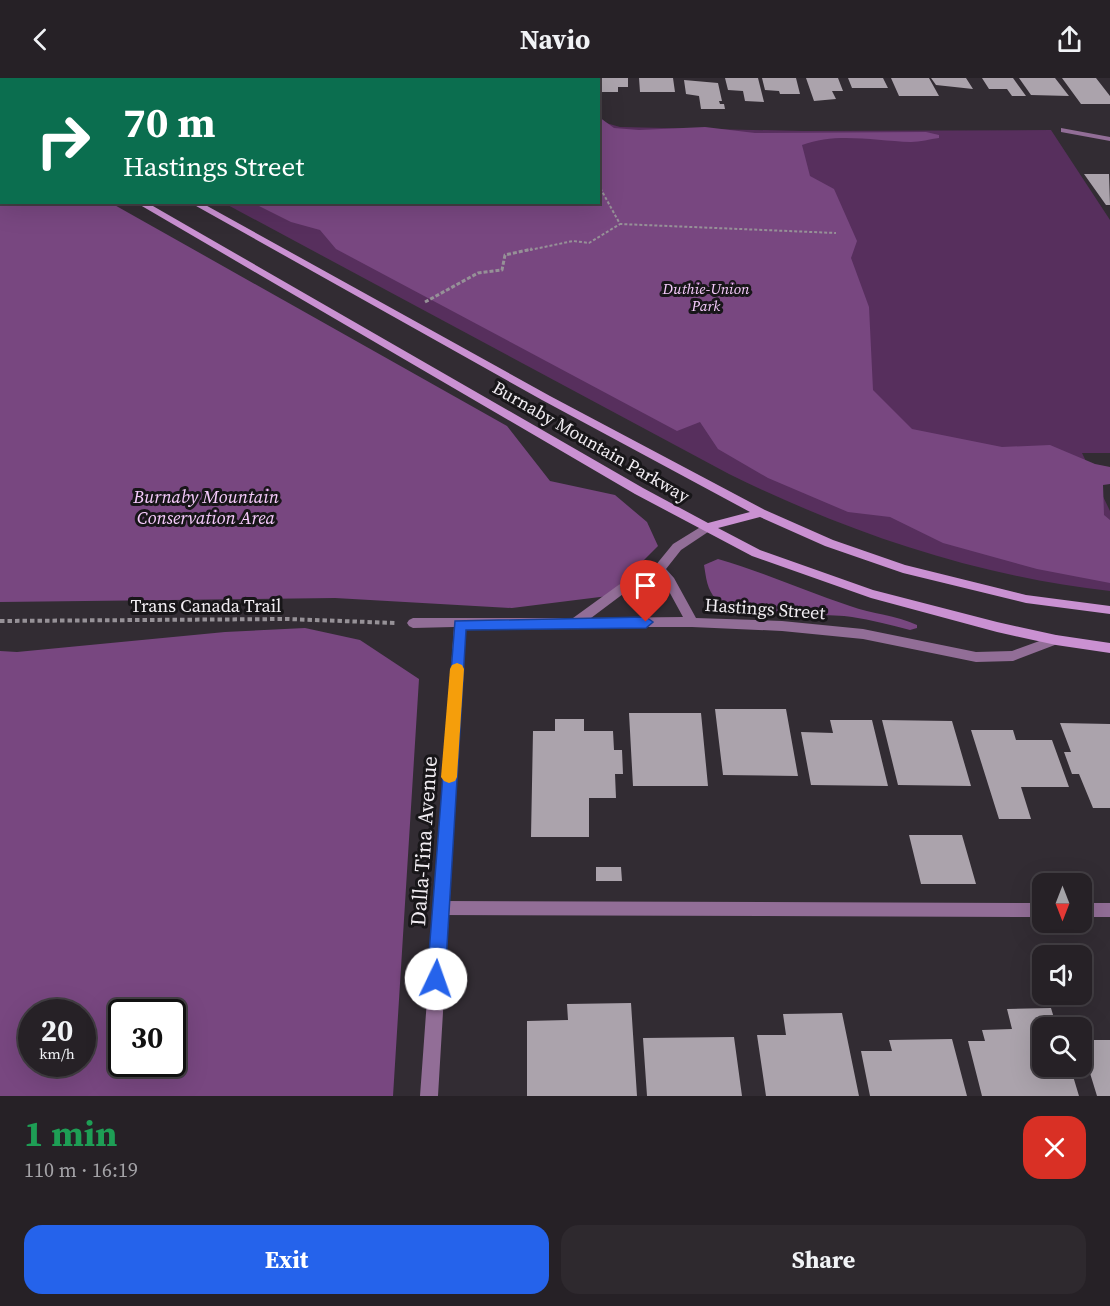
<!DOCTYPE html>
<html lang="en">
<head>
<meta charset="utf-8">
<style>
	body { margin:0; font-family:"Source Serif 4",serif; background:#2e292e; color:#f1f3f6; height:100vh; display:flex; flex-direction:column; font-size:22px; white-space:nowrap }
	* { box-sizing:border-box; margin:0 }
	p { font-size:20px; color:#a4a3a7 }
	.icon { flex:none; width:33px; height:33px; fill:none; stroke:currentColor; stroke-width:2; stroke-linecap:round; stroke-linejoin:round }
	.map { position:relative; height:1018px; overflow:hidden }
	.panel { display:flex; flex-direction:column; background:#262126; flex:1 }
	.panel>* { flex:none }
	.hud { position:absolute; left:0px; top:0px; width:600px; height:126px; box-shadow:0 6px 24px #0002,0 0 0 2px #423e43; background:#0b6e4f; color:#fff; overflow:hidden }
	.needle { width:39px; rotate:180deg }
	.controls { position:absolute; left:1032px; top:795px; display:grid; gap:12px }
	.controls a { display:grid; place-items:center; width:60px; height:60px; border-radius:12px; background:#262126; box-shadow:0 6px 24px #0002,0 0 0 2px #423e43; font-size:30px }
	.speed { position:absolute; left:18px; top:921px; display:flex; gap:12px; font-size:30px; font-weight:700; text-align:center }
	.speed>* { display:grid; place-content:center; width:78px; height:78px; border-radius:50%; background:#262126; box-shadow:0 6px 24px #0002,0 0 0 2px #423e43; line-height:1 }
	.speed small { font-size:15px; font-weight:400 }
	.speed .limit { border:3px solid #111; border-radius:9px; background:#fff; color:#111 }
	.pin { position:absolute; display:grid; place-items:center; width:51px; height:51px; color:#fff; margin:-62px -26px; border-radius:50% 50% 50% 0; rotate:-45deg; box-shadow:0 0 6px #0007 }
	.pin .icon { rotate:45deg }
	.me { position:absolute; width:66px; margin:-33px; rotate:3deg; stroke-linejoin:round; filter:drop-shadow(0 0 4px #0008) }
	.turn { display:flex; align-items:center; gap:21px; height:126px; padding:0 24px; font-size:27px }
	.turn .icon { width:78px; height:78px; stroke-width:2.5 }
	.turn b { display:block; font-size:42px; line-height:51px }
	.round { display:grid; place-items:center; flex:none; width:63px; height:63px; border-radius:18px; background:#2e292e }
	.overview { display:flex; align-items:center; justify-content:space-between; height:102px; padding:0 24px }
	h1 { font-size:36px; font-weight:700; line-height:45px; color:#1e9e55 }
	.cta { display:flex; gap:12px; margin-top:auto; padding:12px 24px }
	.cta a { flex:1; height:69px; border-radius:18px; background:#2563eb; color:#fff; font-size:24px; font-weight:700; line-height:69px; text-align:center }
	.cta a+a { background:#2e292e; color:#f1f3f6 }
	header { display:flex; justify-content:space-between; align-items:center; height:78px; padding:0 24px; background:#262126; font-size:27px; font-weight:700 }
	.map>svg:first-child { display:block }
	.green { fill:#572f5d }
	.forest { fill:#784780; fill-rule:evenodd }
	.building { fill:#aba3ac }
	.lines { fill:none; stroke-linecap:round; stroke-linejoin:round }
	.path-far2 { stroke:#969197; stroke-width:2; stroke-dasharray:3 2; stroke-linecap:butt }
	.path-far1 { stroke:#969197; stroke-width:3; stroke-dasharray:4 2; stroke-linecap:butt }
	.path { stroke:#969197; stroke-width:4; stroke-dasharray:4.5 3; stroke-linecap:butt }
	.lane { fill:#926e97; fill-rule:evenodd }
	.street { fill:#926e97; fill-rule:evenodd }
	.secondary { fill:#ca91d2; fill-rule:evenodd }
	.route { fill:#2563eb; stroke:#184099; stroke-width:1.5 }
	.slow { fill:#f59e0b }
	.labels { text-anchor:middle; stroke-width:6; stroke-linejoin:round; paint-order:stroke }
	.far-park-label { font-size:15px; font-style:italic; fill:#f7ccfd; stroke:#181619 }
	.street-label { font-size:18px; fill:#f1edf2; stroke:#181619 }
	.park-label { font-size:18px; font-style:italic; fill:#f7ccfd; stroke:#181619 }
	.near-street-label { font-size:21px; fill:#f1edf2; stroke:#181619 }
</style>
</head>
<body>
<header><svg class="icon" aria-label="back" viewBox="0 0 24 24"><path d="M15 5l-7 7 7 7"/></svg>Navio<svg class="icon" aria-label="share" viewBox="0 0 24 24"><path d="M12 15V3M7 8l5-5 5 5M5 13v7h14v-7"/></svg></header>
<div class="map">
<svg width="1110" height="1018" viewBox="0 0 1110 1018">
	<rect width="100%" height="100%" fill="#322c33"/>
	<path class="green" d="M599 43 620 49 804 53 1051 52 1110 142V375H1082L1110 433V513C976 498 849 455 729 396L224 125 598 124Z"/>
	<path class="forest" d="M9 0H222L227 1 12 2Z
		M599 39 614 50 639 52 705 49 755 55 926 54 939 57V60C930 61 920 64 911 64 874 63 837 54 802 67L810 98 834 111 857 163 851 180 869 229 873 312 912 351 1002 369 1050 367 1095 386 1110 389V406L1103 407 1104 437 1110 442V505L1037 491 943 465 890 439 848 434 768 400 718 371 700 344 677 353 336 171 320 152 291 144 253 125 598 124Z
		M0 62 2 124 111 125 507 348 550 403 615 417 647 444 658 468 608 518 512 530 335 520 0 524Z
		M718 481C763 494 805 513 850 528 872 536 896 537 917 547V550L910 552C891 547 871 542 852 539 822 534 736 540 716 521 707 512 706 499 704 487Z
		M305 550 360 562 419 601 393 1018H0V573L17 574 225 554ZM82 934V986H32V934ZM172 934V986H122V934Z"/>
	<path class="building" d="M598 0H628V9H618V14H598Z
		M639 0H673L675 14H640Z
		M725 0H758L764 24 745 23 743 13 728 12Z
		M762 0H796L800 16H780L779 13 765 12Z
		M806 0H838L843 13H832L836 21 814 23Z
		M848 0H883L888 10H852Z
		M891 0H929L939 18H899Z
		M931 0H966L973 11 936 7Z
		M982 0H1013L1026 18H1012L1007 11H989Z
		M1019 0H1055L1069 18 1031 17Z
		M1062 0H1096L1110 18V26H1081Z
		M684 2 718 5 722 23H719L720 26H724L725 31H701L699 18 686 16Z
		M1084 96H1109L1110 127H1106Z
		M715 631H786L798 698 723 697Z
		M629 635H701L708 708H633Z
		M555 641H584V653H613L614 672H622L623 696H615L616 720H589V759H531L533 653H555Z
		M830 642H872L888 708 811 707 801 654 833 655Z
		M882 642 952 643 971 708 898 707Z
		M1060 645 1110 646V730H1093L1079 696H1072L1064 674H1071Z
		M971 652H1013L1016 662H1052L1069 709H1021L1031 741H999Z
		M909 757H962L976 806H921Z
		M596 789H621L622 803H596Z
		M631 925 637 1018H527V943L568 942 567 926Z
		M1051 930 1057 950H1042V988H1070L1079 1018H982L968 963H985L982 952 1012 951 1007 931Z
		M842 935 859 1018H766L757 957H786L783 936Z
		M734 959 742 1018H647L643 960Z
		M952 961 967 1018H870L861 973H892L889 962Z
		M1082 962H1110V1018H1097L1082 969Z"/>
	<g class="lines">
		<path class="path-far2" d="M598 106 620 146 836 155
			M525 173 573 163 589 165 620 146"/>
		<path class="path-far1" d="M425 224 478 195 502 192 505 177 532 171"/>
		<path class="path" d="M0 543 287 541 395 545"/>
		<path class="lane" d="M239 0 249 2H240Z
			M577 0H583V2H577Z
			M1061 50 1110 59V63L1061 54Z
			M440 823 1042 825V839L440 837 435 835 432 830 435 825Z
			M1082 825H1110V839H1082Z"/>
		<path class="street" d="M707 445 711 446 713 449 711 452 681 472 666 491 674 500 696 540 782 543 863 551 976 574 1012 573 1056 557 1060 559 1062 562 1060 565 1013 583 976 584 863 561 782 553 692 549H466L438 1018H420L454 549 413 550 409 548 407 545 409 542 413 540H573L635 495 655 488 673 466ZM657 496 665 506 683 539 591 540 643 501Z"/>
		<path class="secondary" d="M0 16H2V21H0Z
			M0 42H2V47H0Z
			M135 124H146L643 410 708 445 750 434 542 322 189 124H200L550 318 765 432 833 462 905 487 1026 517 1110 528V536L1026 525 903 495 825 468 760 439 718 450 760 472 873 512 997 544 1056 557 1110 565V575L1056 567 997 554 871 520 752 478 635 416Z"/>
	</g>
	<path class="route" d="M646 539 653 544 646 550 466 552 445 901 443 907 436 909 430 907 427 901 455 543Z"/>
	<path class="slow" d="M457 585 462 587 464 591 457 699 455 703 449 705 444 703 441 699 450 591 452 587Z"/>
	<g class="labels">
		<g class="far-park-label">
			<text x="706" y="216">Duthie-Union<tspan x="706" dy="17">Park</tspan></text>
		</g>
		<g class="street-label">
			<text transform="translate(591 364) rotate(30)" y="6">Burnaby Mountain Parkway</text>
			<text x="206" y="534">Trans Canada Trail</text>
			<text transform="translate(765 531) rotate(4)" y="6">Hastings Street</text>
		</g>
		<g class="park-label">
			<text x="206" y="425">Burnaby Mountain<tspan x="206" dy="21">Conservation Area</tspan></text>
		</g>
		<g class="near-street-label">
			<text transform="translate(424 763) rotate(-86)" y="7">Dalla-Tina Avenue</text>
		</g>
	</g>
</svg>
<div class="controls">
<a><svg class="needle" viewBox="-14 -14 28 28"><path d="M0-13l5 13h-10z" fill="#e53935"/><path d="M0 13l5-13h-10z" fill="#a4a3a7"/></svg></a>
<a><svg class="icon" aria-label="sound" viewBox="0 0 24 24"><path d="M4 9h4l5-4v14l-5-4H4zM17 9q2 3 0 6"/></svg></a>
<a><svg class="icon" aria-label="search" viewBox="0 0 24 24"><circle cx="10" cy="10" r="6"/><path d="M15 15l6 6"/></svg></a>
</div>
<div class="speed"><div>20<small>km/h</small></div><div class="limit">30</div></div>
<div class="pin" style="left:646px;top:544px;background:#d93025"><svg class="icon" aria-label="arrive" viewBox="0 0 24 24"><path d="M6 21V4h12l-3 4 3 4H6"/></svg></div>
<svg class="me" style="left:436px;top:901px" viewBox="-20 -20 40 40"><circle r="19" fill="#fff"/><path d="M0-13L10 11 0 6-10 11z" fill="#2563eb"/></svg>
<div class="hud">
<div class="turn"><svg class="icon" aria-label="right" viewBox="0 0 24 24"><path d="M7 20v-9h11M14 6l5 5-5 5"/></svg><div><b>70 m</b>Hastings Street</div></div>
</div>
</div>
<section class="panel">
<div class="overview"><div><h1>1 min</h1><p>110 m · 16:19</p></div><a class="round" style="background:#d93025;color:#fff"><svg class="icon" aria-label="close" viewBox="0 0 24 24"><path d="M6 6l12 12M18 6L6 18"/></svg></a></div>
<div class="cta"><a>Exit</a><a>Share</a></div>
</section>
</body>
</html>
